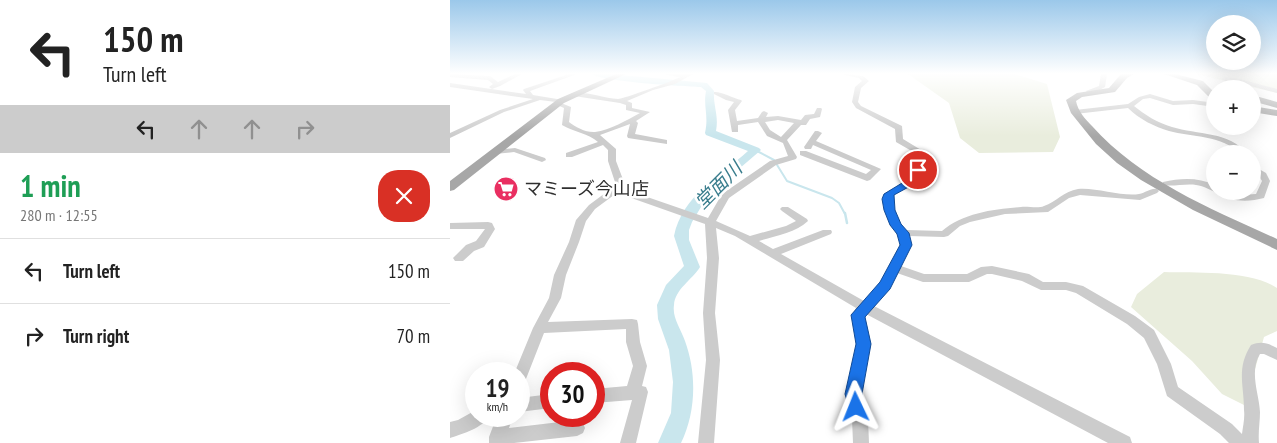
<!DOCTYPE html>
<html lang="en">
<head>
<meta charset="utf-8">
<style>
	body { margin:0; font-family:"PT Sans Narrow","Noto Sans JP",sans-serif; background:#f6f6f6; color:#222; height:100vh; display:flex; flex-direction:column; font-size:19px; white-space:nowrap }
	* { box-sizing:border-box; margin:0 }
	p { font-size:16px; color:#767676 }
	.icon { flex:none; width:28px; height:28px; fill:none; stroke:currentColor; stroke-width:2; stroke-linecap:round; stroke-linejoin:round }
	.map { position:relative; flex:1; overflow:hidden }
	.sheet { display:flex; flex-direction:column; background:#fff; width:450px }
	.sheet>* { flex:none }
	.top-card { background:#fff; color:#222; overflow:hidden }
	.tools { position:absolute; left:756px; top:15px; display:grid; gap:10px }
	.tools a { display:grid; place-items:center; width:55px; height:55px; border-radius:50%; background:#fff; box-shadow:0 5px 20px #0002; font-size:25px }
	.speed { position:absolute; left:15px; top:362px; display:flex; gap:10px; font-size:25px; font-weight:700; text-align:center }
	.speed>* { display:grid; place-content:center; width:65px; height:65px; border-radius:50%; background:#fff; box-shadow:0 5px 20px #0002; line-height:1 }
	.speed small { font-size:12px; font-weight:400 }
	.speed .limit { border:8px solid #d22; background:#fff; color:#111 }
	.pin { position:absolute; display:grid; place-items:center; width:42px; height:42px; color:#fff; margin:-21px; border:2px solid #fff; border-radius:50%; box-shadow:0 1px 5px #0007 }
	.me { position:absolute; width:55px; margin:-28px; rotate:358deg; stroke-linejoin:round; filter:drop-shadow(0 0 4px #0008) }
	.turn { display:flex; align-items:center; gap:18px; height:105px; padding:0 20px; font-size:22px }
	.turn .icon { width:65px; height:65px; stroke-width:2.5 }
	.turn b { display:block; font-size:35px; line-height:42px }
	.lanes { display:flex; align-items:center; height:48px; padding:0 20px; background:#0003; justify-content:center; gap:25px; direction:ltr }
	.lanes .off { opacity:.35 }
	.round { display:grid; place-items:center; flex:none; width:52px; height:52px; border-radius:20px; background:#f6f6f6 }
	.headline { display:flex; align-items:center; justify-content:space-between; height:85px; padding:0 20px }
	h1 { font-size:30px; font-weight:700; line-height:38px; color:#1e9e55 }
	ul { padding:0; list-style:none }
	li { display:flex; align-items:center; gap:15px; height:65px; padding:0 20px; border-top:1px solid #e0e0e0 }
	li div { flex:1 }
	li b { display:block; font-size:19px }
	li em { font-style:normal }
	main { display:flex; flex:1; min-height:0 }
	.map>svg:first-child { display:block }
	.green { fill:#e9eddd }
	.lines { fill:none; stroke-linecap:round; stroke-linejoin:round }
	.stream-far1 { stroke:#c9e6ed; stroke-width:2 }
	.stream { stroke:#c9e6ed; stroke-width:2.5 }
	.river { fill:#c9e6ed; fill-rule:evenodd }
	.minor { fill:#ccc; fill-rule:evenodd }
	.major { fill:#a7a7a7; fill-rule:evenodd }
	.route { fill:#1a73e8; stroke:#114b97 }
	.labels { text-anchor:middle; stroke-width:5; stroke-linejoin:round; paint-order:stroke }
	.poi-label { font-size:18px; fill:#2f2f2f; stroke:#fff; text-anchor:start }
	.water-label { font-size:19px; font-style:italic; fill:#397d8d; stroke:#fff }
</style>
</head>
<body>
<main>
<section class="sheet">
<div class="top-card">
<div class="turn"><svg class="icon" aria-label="left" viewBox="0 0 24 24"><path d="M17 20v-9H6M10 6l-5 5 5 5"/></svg><div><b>150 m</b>Turn left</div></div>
<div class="lanes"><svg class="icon" aria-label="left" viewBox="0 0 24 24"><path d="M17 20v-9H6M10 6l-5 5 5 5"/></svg><svg class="icon off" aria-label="ahead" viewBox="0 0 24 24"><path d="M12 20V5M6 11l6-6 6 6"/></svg><svg class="icon off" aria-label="ahead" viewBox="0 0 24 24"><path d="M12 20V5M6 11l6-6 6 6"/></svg><svg class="icon off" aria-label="right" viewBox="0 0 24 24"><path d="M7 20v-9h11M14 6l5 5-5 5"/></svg></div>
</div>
<div class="headline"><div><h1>1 min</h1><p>280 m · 12:55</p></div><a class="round" style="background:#d93025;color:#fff"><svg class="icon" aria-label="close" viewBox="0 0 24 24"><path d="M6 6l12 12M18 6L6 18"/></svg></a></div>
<ul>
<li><svg class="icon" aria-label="left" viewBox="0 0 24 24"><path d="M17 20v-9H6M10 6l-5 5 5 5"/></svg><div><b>Turn left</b></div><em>150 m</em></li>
<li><svg class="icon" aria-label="right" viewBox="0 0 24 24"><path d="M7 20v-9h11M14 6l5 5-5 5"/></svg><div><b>Turn right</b></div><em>70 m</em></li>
</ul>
</section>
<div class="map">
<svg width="827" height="443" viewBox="0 0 827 443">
	<rect width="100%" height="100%" fill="#fff"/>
	<path class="green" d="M458 74H564L597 84 610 137 603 152 529 153 510 138 499 103Z
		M746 74H827V93Z
		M714 272C746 273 801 270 827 288V331L814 337 802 380 800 408 772 394 742 361 681 307 687 294Z"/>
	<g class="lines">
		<path class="stream-far1" d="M305 150 324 160 337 181 382 198 389 203 395 214"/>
		<path class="stream" d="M395 213 397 223"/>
		<path class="river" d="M142 74H160L257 83 264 91C263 106 269 115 266 131L309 148 311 150 269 186 251 207 242 222 239 230V240L250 267C242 280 225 289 224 305 222 318 231 329 235 341 247 374 246 412 231 443H208L221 413 223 382 219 350 208 319 207 305 216 285 234 266 224 236C232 196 270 176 298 151L256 135 255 133C259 115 253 107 256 91L251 87C233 86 153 82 142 74Z"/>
		<path class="minor" d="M0 74 40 76 48 82 65 74H72L50 86 42 89 39 87 43 84 38 80 0 77Z
			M119 74H127L80 91 83 95 113 100 114 101 111 103 121 107 119 122C125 127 137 133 145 132 160 130 177 120 190 113L176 110V105L170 103 124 96 121 94 122 93C137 91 153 98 168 99 173 99 223 81 230 77L217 75 216 74H243L225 84 203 90 177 101 182 103V108L200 112 186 121 188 123 185 134 217 140V144L178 138 177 136 180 124 150 135 166 149V161L177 190 258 218 272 194 320 161 338 156 333 143 317 136 308 122 288 125V132H282L278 110 284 102 276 100 264 94V92C270 91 283 98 291 100L292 101 285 110 287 121 308 118 312 112 314 111 318 113 316 117 328 116 351 120 355 115 364 114 367 108H371L372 109 370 117 360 119 356 125H351L337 140 347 157 346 159 326 165 279 198 266 221 300 236 336 226 346 221 332 211 330 209 332 207H338L357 219 358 221C346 233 324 236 309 241L323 249 373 230H381L382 232 381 234 331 254 414 301 431 283 451 245C446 227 430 214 434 194L458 180 472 157 446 142 445 129 406 108 402 102 405 87 412 81 409 78 395 75 394 74 413 76 419 81 411 88 408 102 411 106 452 126 453 139 481 156 464 184 443 195C441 208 447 220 456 230L492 231C513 213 544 209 571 207 578 206 588 209 594 206 606 202 614 191 628 189 645 187 673 197 689 194 696 193 700 188 707 189L709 191 707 193 690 200 630 195 619 198 598 212 555 214 520 222 510 226 498 236 494 237 459 236 461 245 451 266 474 274H517L531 267 542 266 579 274 593 282H616L633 286 685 316 704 330 721 364 728 387 782 424 792 434C793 426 795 418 794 410 794 384 786 369 801 345 811 341 818 343 827 348V360L814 354H810C799 372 809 393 810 412 810 422 808 432 809 443H779L770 434 717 396 707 364 694 338 677 324 626 293 616 290H591L572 281 542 274H537L519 282H473L447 273 439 289 424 306 680 437 682 443H658L416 314 415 316 421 344 410 395 418 419 419 443H403L402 419 396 395 407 344 402 315 406 308 285 236 266 228 269 258 265 313 270 360 264 443H248L256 360 253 313 257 258 255 224 170 194 168 192 145 209 136 221 129 242 116 275 111 298 98 322 182 319 187 320 188 324 190 342 197 366 192 386 196 387 198 392 186 443H170L182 400 144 403V389L177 386 183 366 176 342V329L94 333 74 384 69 385V374H64L83 328 99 298 104 275 119 242 126 220 139 205 166 185 158 161V150L153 145 122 157H116V153L148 142C138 133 123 132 112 125L114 108 105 104 106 102 90 100 54 112 0 138V133L50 110 83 99 0 87V83L76 94 73 90 74 89ZM328 120 344 123 331 137 320 130 315 122Z
			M651 74H657L655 87 644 93 643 95H639L636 91 649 86Z
			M775 77 790 79 827 89V93L787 82 798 89H790L773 80 772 79Z
			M700 94 723 101 743 100 765 103V107L743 104 723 105 700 98 693 99 684 106C695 115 708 123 722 127 747 135 780 131 797 154H789C774 135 741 137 719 131 705 127 689 119 678 108L625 114 622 112 625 110 678 104 689 97Z
			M365 131H368L372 133 366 141 431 169 420 180 417 181 350 155V151H356L416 174 421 170 363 145 361 149H355L354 147Z
			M65 148 95 158 96 160 92 162 64 152 45 154 41 152 45 150Z
			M802 165 816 173 820 181 814 198C799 202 782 202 768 194 761 190 754 186 746 185 736 183 717 188 712 184L713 182C731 178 748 177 765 185V191C779 191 792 196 806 194L812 181 809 176 802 171Z
			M38 222 42 223 45 229 34 247 24 251 13 261H5L3 258 16 245 26 241 35 229H0V223Z
			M101 394V408L69 412V398Z
			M26 410V416H39C33 428 12 434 0 438V422L8 420Z
			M47 416H63L59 428 127 420 133 423 135 428 133 433 127 436 64 443H39V437Z"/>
		<path class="major" d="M166 74H176L114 103 4 190 0 191V181L108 99Z
			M671 74H684L677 78 665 92 632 97 626 101C628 111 635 119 642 126 691 181 762 209 827 239V250L743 210 691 180 667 163 646 144 621 113 616 100 627 93 659 88Z
			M714 74H725L753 81 765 93V101L762 100 747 85Z
			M802 95 827 102V108L802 101Z
			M802 106 827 110V116L802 112Z"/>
	</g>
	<linearGradient id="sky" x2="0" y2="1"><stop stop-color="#9bc8ea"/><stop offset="0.54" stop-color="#fff"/><stop offset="1" stop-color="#fff" stop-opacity="0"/></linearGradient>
	<rect width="827" height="136" fill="url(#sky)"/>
	<path class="route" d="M468 167 473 170 464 184 444 195 445 210 451 224 459 233 462 245 440 289 415 317 421 344 412 394 415 407 413 413 406 415 400 413 395 394 406 344 401 315 430 282 450 245 447 234 440 225 434 210 432 199 434 194 457 180 465 168Z"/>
	<defs>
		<symbol id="supermarket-disc" viewBox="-11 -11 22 22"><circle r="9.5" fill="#e92f61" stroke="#fff"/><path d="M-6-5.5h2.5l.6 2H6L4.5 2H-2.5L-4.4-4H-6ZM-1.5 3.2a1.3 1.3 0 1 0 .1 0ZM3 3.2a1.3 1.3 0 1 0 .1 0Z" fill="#fff"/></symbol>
	</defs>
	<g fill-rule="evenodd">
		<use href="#supermarket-disc" x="42" y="175" width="28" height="28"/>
	</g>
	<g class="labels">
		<g class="poi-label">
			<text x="74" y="195">マミーズ今山店</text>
		</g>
		<g class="water-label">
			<text transform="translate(268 185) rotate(-45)" y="7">堂面川</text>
		</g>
	</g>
</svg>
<div class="tools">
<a><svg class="icon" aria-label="layers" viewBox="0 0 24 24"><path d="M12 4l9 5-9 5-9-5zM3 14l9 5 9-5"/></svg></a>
<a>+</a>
<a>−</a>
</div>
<div class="speed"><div>19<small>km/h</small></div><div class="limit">30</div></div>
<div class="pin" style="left:468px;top:170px;background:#d93025"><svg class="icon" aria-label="arrive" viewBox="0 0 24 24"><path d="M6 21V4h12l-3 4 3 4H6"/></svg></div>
<svg class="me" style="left:406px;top:407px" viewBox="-20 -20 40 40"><path d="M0-17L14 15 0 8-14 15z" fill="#1a73e8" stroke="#fff" stroke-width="4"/></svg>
</div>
</main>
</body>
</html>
